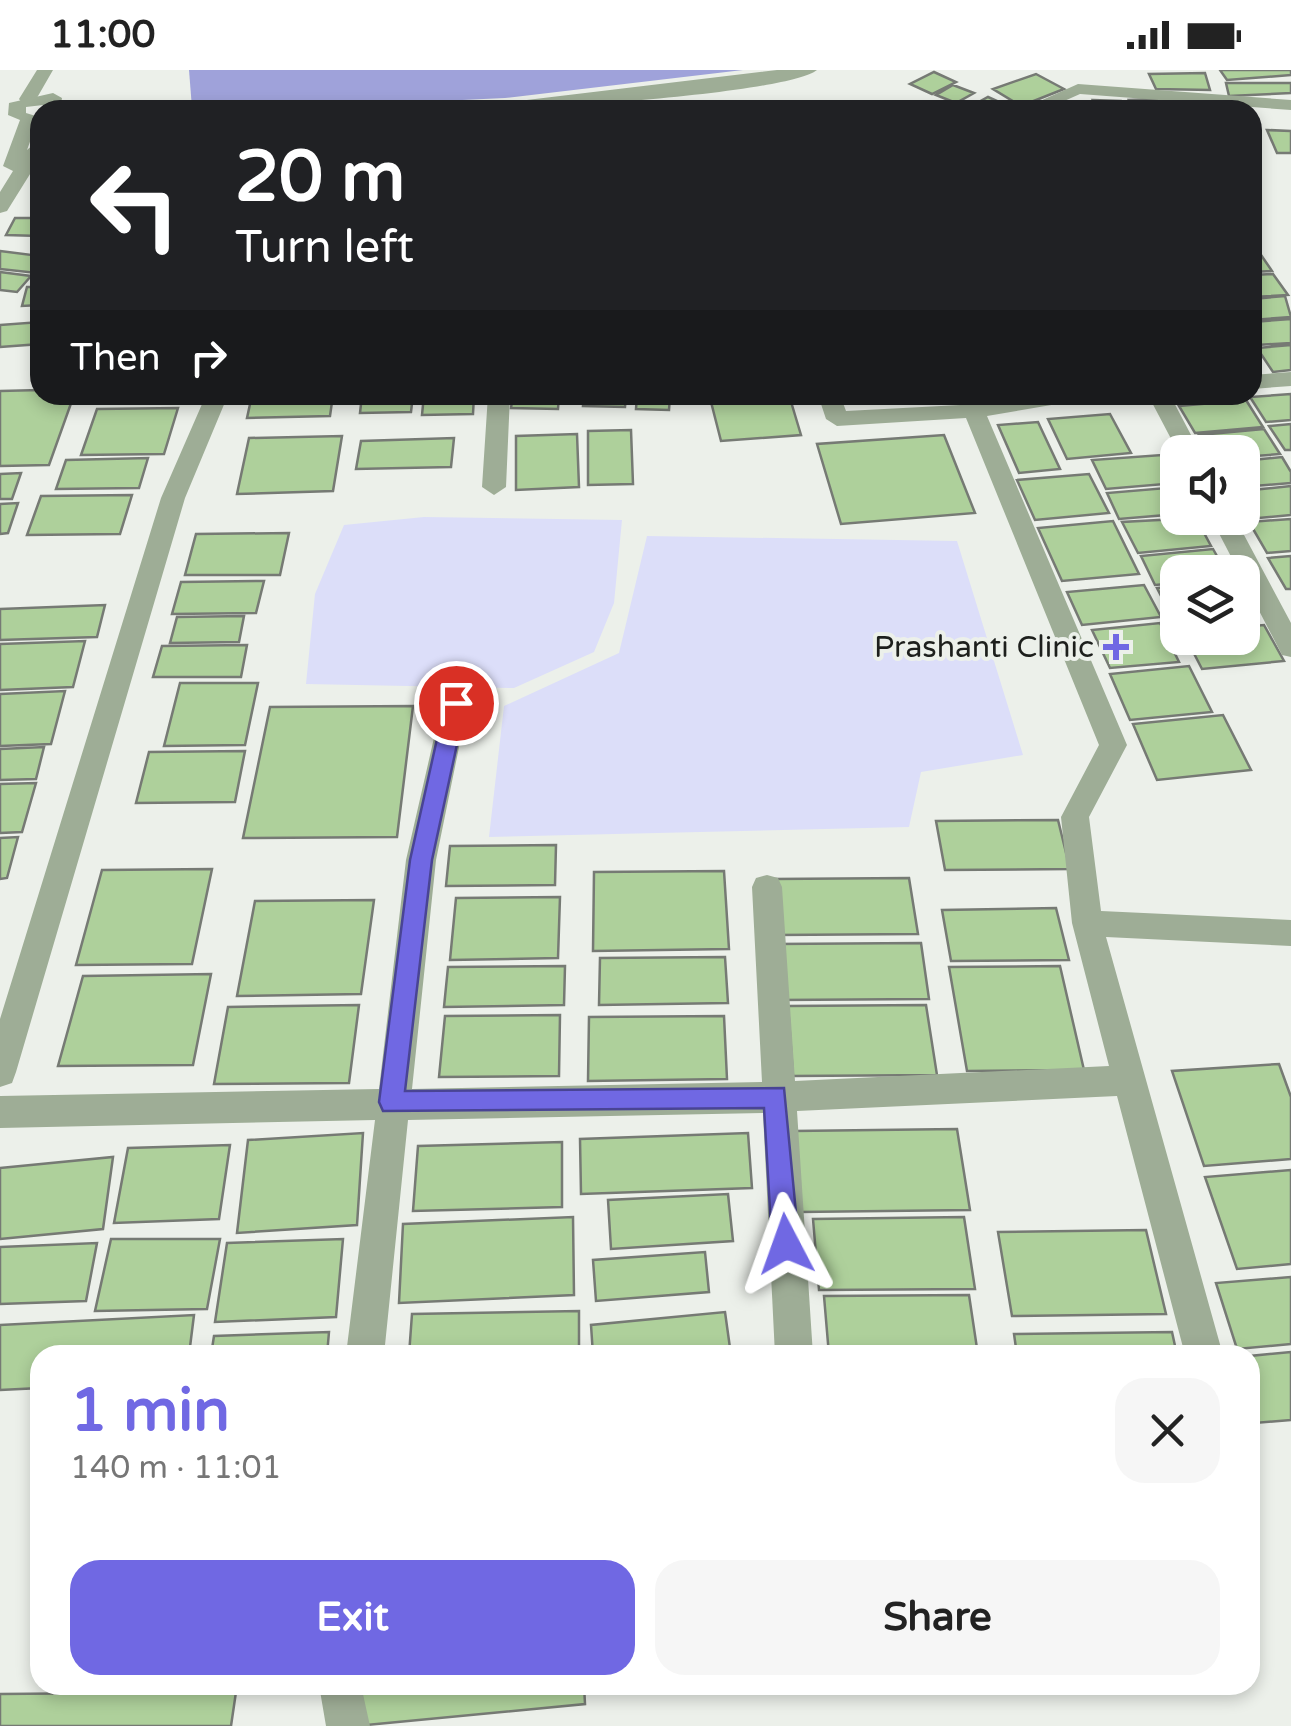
<!DOCTYPE html>
<html lang="en">
<head>
<meta charset="utf-8">
<style>
	body { margin:0; font-family:"Varela Round",sans-serif; background:#f6f6f6; color:#222; height:100vh; display:flex; flex-direction:column; font-size:38px; white-space:nowrap }
	* { box-sizing:border-box; margin:0 }
	p { font-size:32px; color:#767676 }
	.icon { flex:none; width:55px; height:55px; fill:none; stroke:currentColor; stroke-width:2; stroke-linecap:round; stroke-linejoin:round }
	.map { position:relative; flex:1; overflow:hidden }
	.side { position:absolute; left:30px; top:1275px; width:1230px; height:350px; display:flex; flex-direction:column; background:#fff; border-radius:30px; box-shadow:0 5px 15px #0003 }
	.side>* { flex:none }
	.top-card { position:absolute; left:30px; top:30px; width:1232px; height:305px; border-radius:30px; box-shadow:0 5px 15px #0003; background:#202124; color:#fff; overflow:hidden }
	.controls { position:absolute; left:1160px; top:365px; display:grid; gap:20px }
	.controls a { display:grid; place-items:center; width:100px; height:100px; border-radius:20px; background:#fff; box-shadow:0 5px 15px #0003; font-size:50px }
	.pin { position:absolute; display:grid; place-items:center; width:85px; height:85px; color:#fff; margin:-42px; border:5px solid #fff; border-radius:50%; box-shadow:0 2px 10px #0007 }
	.me { position:absolute; width:110px; margin:-55px; rotate:356deg; stroke-linejoin:round; filter:drop-shadow(0 0 8px #0008) }
	.turn { display:flex; align-items:center; gap:35px; height:210px; padding:0 40px; font-size:45px }
	.turn .icon { width:130px; height:130px; stroke-width:2.5 }
	.turn b { display:block; font-size:70px; line-height:85px }
	.then { display:flex; align-items:center; height:95px; padding:0 40px; background:#0003; gap:20px; font-size:38px }
	.round { display:grid; place-items:center; flex:none; width:105px; height:105px; border-radius:30px; background:#f6f6f6 }
	.overview { display:flex; align-items:center; justify-content:space-between; height:170px; padding:0 40px }
	h1 { font-size:60px; font-weight:800; line-height:75px; color:#7068e3 }
	.button { display:flex; gap:20px; margin-top:auto; padding:20px 40px }
	.button a { flex:1; height:115px; border-radius:30px; background:#7068e3; color:#fff; font-size:40px; font-weight:800; line-height:115px; text-align:center }
	.button a+a { background:#f6f6f6; color:#222 }
	.status { display:flex; justify-content:space-between; align-items:center; height:70px; padding:0 50px; background:#fff; direction:ltr }
	.status svg { height:28px; fill:currentColor }
	.map>svg:first-child { display:block }
	.green { fill:#dcdef9 }
	.water { fill:#9fa2da }
	.building { fill:#aed09b; stroke:#767a74; stroke-width:2.5 }
	.lines { fill:none; stroke-linecap:round; stroke-linejoin:round }
	.minor { fill:#9ead96; fill-rule:evenodd }
	.tertiary { fill:#9ead96; fill-rule:evenodd }
	.route { fill:#7068e3; stroke:#494494; stroke-width:2.5 }
	.poi-dot { fill:#7068e3; stroke:#ecf0ea; stroke-width:4 }
	.labels { text-anchor:middle; stroke-width:8; stroke-linejoin:round; paint-order:stroke }
	.poi-label { font-size:30px; fill:#1d1f1c; stroke:#ecf0ea; text-anchor:end }
</style>
</head>
<body>
<div class="status"><b>11:00</b><svg viewBox="0 0 49 12"><path d="M0 12V9h3v3zM5 12V6h3v6zM10 12V3h3v9zM15 12V0h3v12zM26 1h20v11H26zM47 4h2v5h-2z"/></svg></div>
<div class="map">
<svg width="1291" height="1656" viewBox="0 0 1291 1656">
	<rect width="100%" height="100%" fill="#ecf0ea"/>
	<path class="green" d="M424 447 622 450 614 533 594 582 514 618 306 614 315 524 344 455Z
		M647 466 957 471 1023 685 921 702 909 757 489 767 504 636 619 583Z"/>
	<path class="water" d="M189 0H743L505 28 250 40 192 38Z"/>
	<path class="building" d="M1220 0H1291V5L1227 10Z
		M934 2 956 12 932 24 910 14Z
		M1205 3 1210 20 1156 19 1149 4Z
		M1036 4 1064 19 1021 36 993 19Z
		M1226 13H1291V23L1229 26Z
		M953 15 974 23 956 33 936 25Z
		M988 27 1006 35 996 40 968 38Z
		M1157 29 1162 40H1135L1129 30Z
		M1093 30 1121 31 1125 40H1099Z
		M1267 60 1291 61V83H1277Z
		M15 148H40V166L6 165Z
		M0 181 40 186V200L37 203 0 199Z
		M1259 182 1272 201 1252 202V183Z
		M0 202 31 206 17 222 0 220Z
		M1273 204 1288 225 1252 227V205Z
		M27 217H40V235L22 236Z
		M1285 226 1291 247 1252 250V229Z
		M1291 249V273L1257 275 1252 268V252Z
		M40 252V274L0 277V255Z
		M1291 275V300L1273 302 1257 278Z
		M40 320V325H74L49 395 0 396V321Z
		M1291 324V350L1266 352 1250 327Z
		M104 325H194L191 333 101 332Z
		M252 325H333L330 346 247 348Z
		M362 325H413L411 342 360 343Z
		M424 325H474L473 344 422 345Z
		M513 325H559L558 339 511 338Z
		M584 325H626L625 337 583 336Z
		M637 325H670L669 340 636 339Z
		M789 325 801 365 721 371 710 328Z
		M1246 330 1263 357 1195 363 1179 336Z
		M178 338 164 384 81 385 97 339Z
		M1110 344 1131 383 1067 389 1048 349Z
		M1038 352 1060 399 1019 403 998 355Z
		M1291 354V380H1285L1269 356Z
		M1264 359 1280 384 1242 387V382H1209L1199 365Z
		M631 360 633 414 588 415V361Z
		M577 364 579 417 516 420V366Z
		M944 365 975 443 841 454 817 374Z
		M342 366 333 421 237 424 249 368Z
		M454 368 451 397 356 399 361 371Z
		M1162 385 1177 413 1106 419 1092 390Z
		M1282 387 1291 402V413L1242 417V391Z
		M148 388 139 418 56 419 66 390Z
		M21 403 12 429H0V404Z
		M1089 404 1109 443 1035 450 1017 410Z
		M1291 416V445L1248 449 1242 440V421Z
		M1178 417V444L1119 449 1107 423Z
		M132 425 120 464 27 465 41 426Z
		M18 433 8 463 0 464V434Z
		M1196 448 1211 476 1138 483 1122 452Z
		M1291 449V481L1267 483 1249 452Z
		M1113 451 1139 504 1062 511 1038 458Z
		M289 463 280 505H185L196 464Z
		M1213 479 1226 502H1178V513L1155 515 1141 486Z
		M1291 486V519H1286L1268 488Z
		M264 511 256 543 172 544 181 512Z
		M1144 515 1161 547 1082 555 1067 522Z
		M1178 516V557H1177L1157 518Z
		M105 535 97 567 0 570V539Z
		M244 546 239 572 170 573 177 547Z
		M1160 553 1179 592 1110 598 1092 560Z
		M1264 555 1284 591 1202 599 1186 568H1242V557Z
		M85 571 73 617 0 620V574Z
		M247 575 241 607H153L162 576Z
		M1189 596 1212 642 1130 650 1110 604Z
		M180 613H258L245 675 164 676Z
		M65 621 51 674 0 676V624Z
		M413 636 397 767 243 768 270 637Z
		M1223 645 1251 700 1157 710 1133 654Z
		M44 677 36 709 0 710V679Z
		M245 681 235 732 136 733 149 682Z
		M36 713 22 762 0 763V714Z
		M1058 750 1070 799 945 800 936 751Z
		M18 767 7 808 0 809V768Z
		M556 775 555 815 446 816 450 776Z
		M212 799 192 894 76 895 102 800Z
		M724 801 729 879 593 881 594 802Z
		M909 808 918 864 777 865 773 809Z
		M560 827 558 888 450 890 456 828Z
		M374 830 361 924 237 926 255 831Z
		M1056 838 1069 890 951 891 942 840Z
		M921 873 929 929 779 930 775 874Z
		M725 887 728 933 599 935 600 888Z
		M565 896 564 935 444 937 448 897Z
		M1060 896 1084 1000 967 1001 949 897Z
		M211 904 193 995 58 996 83 906Z
		M359 935 349 1013 214 1014 228 937Z
		M926 935 937 1005 793 1006 788 936Z
		M560 945 559 1006 439 1007 445 946Z
		M724 946 727 1009 588 1011 589 947Z
		M1279 994 1291 1027V1089L1204 1096 1172 1001Z
		M957 1059 970 1140 800 1142 794 1061Z
		M363 1063 357 1155 237 1163 248 1070Z
		M748 1063 752 1118 581 1124 580 1069Z
		M562 1072V1137L413 1141 418 1076Z
		M230 1075 219 1149 114 1153 128 1078Z
		M113 1087 103 1159 0 1169V1098Z
		M1291 1100V1194L1237 1199 1205 1107Z
		M728 1124 733 1171 611 1179 608 1130Z
		M573 1147 574 1225 399 1233 403 1154Z
		M964 1147 975 1219 819 1220 813 1149Z
		M1146 1160 1166 1244 1012 1246 998 1162Z
		M111 1169H220L207 1239 95 1241Z
		M343 1169 336 1247 215 1252 227 1173Z
		M97 1173 86 1231 0 1234V1177Z
		M705 1182 709 1222 596 1231 593 1190Z
		M1291 1207V1274L1237 1279 1216 1213Z
		M969 1225 978 1285H829L824 1226Z
		M579 1241V1285H409L412 1244Z
		M725 1242 731 1285H593L591 1255Z
		M194 1245 189 1285H40V1318L0 1320V1255Z
		M329 1262 327 1285H211L214 1266Z
		M1172 1262 1177 1285H1017L1014 1264Z
		M1291 1282V1350L1255 1353 1250 1338V1286Z
		M357 1615H584L585 1634 356 1656Z
		M236 1622 231 1656H0V1624Z"/>
	<g class="lines">
		<path class="minor" d="M37 0H53L34 33H22L19 29Z
			M777 0H817C786 24 529 40 477 40L486 35Z
			M1078 14 1291 30V40L1080 24 1044 40H1020Z
			M1291 302V316L1252 319V305Z
			M206 325H228L185 428 16 1002 12 1013 0 1017V949L161 428Z
			M488 325H510L506 417 494 425 482 417Z
			M818 325H840L846 341 960 335 956 325H978L981 333 1028 325H1080L1069 332 987 346 1127 675 1089 747 1101 841 1291 850V876L1106 867 1223 1285H1185L1117 1026 797 1041 813 1285H775L763 1043 408 1050 384 1285H346L375 1050 0 1058V1026L379 1019 406 790 442 633 455 623 468 633 436 790 412 1019 762 1012 752 817 756 808 767 805 778 808 782 817 795 1011 1109 996 1072 853 1061 747 1099 675 966 348 837 356 826 349Z
			M1148 325H1170L1200 382H1178Z
			M1211 448H1235L1291 553V587L1282 585Z
			M319 1615H361L370 1656H326Z"/>
		<path class="tertiary" d="M53 23 62 28 60 40H42L43 35 26 37V43L39 47 27 80 40 69V88L7 141 0 143V122L13 101 3 96 20 50 8 45 9 33Z"/>
	</g>
	<path class="route" d="M456 626 466 633 432 790 405 1021 784 1018 799 1174 795 1184 786 1188 776 1184 772 1174 764 1038 383 1041 379 1032 410 790 445 633Z"/>
	<path class="poi-dot" d="M1111 562h10v10h10v10h-10v10h-10v-10h-10v-10h10z"/>
	<g class="labels">
		<g class="poi-label">
			<text x="1094" y="587">Prashanti Clinic</text>
		</g>
	</g>
</svg>
<div class="controls">
<a><svg class="icon" aria-label="sound" viewBox="0 0 24 24"><path d="M4 9h4l5-4v14l-5-4H4zM17 9q2 3 0 6"/></svg></a>
<a><svg class="icon" aria-label="layers" viewBox="0 0 24 24"><path d="M12 4l9 5-9 5-9-5zM3 14l9 5 9-5"/></svg></a>
</div>
<div class="pin" style="left:456px;top:633px;background:#d93025"><svg class="icon" aria-label="arrive" viewBox="0 0 24 24"><path d="M6 21V4h12l-3 4 3 4H6"/></svg></div>
<svg class="me" style="left:786px;top:1174px" viewBox="-20 -20 40 40"><path d="M0-17L14 15 0 8-14 15z" fill="#7068e3" stroke="#fff" stroke-width="4"/></svg>
<div class="top-card">
<div class="turn"><svg class="icon" aria-label="left" viewBox="0 0 24 24"><path d="M17 20v-9H6M10 6l-5 5 5 5"/></svg><div><b>20 m</b>Turn left</div></div>
<div class="then">Then<svg class="icon" aria-label="right" viewBox="0 0 24 24"><path d="M7 20v-9h11M14 6l5 5-5 5"/></svg></div>
</div>
<section class="side">
<div class="overview"><div><h1>1 min</h1><p>140 m · 11:01</p></div><a class="round"><svg class="icon" aria-label="close" viewBox="0 0 24 24"><path d="M6 6l12 12M18 6L6 18"/></svg></a></div>
<div class="button"><a>Exit</a><a>Share</a></div>
</section>
</div>
</body>
</html>
